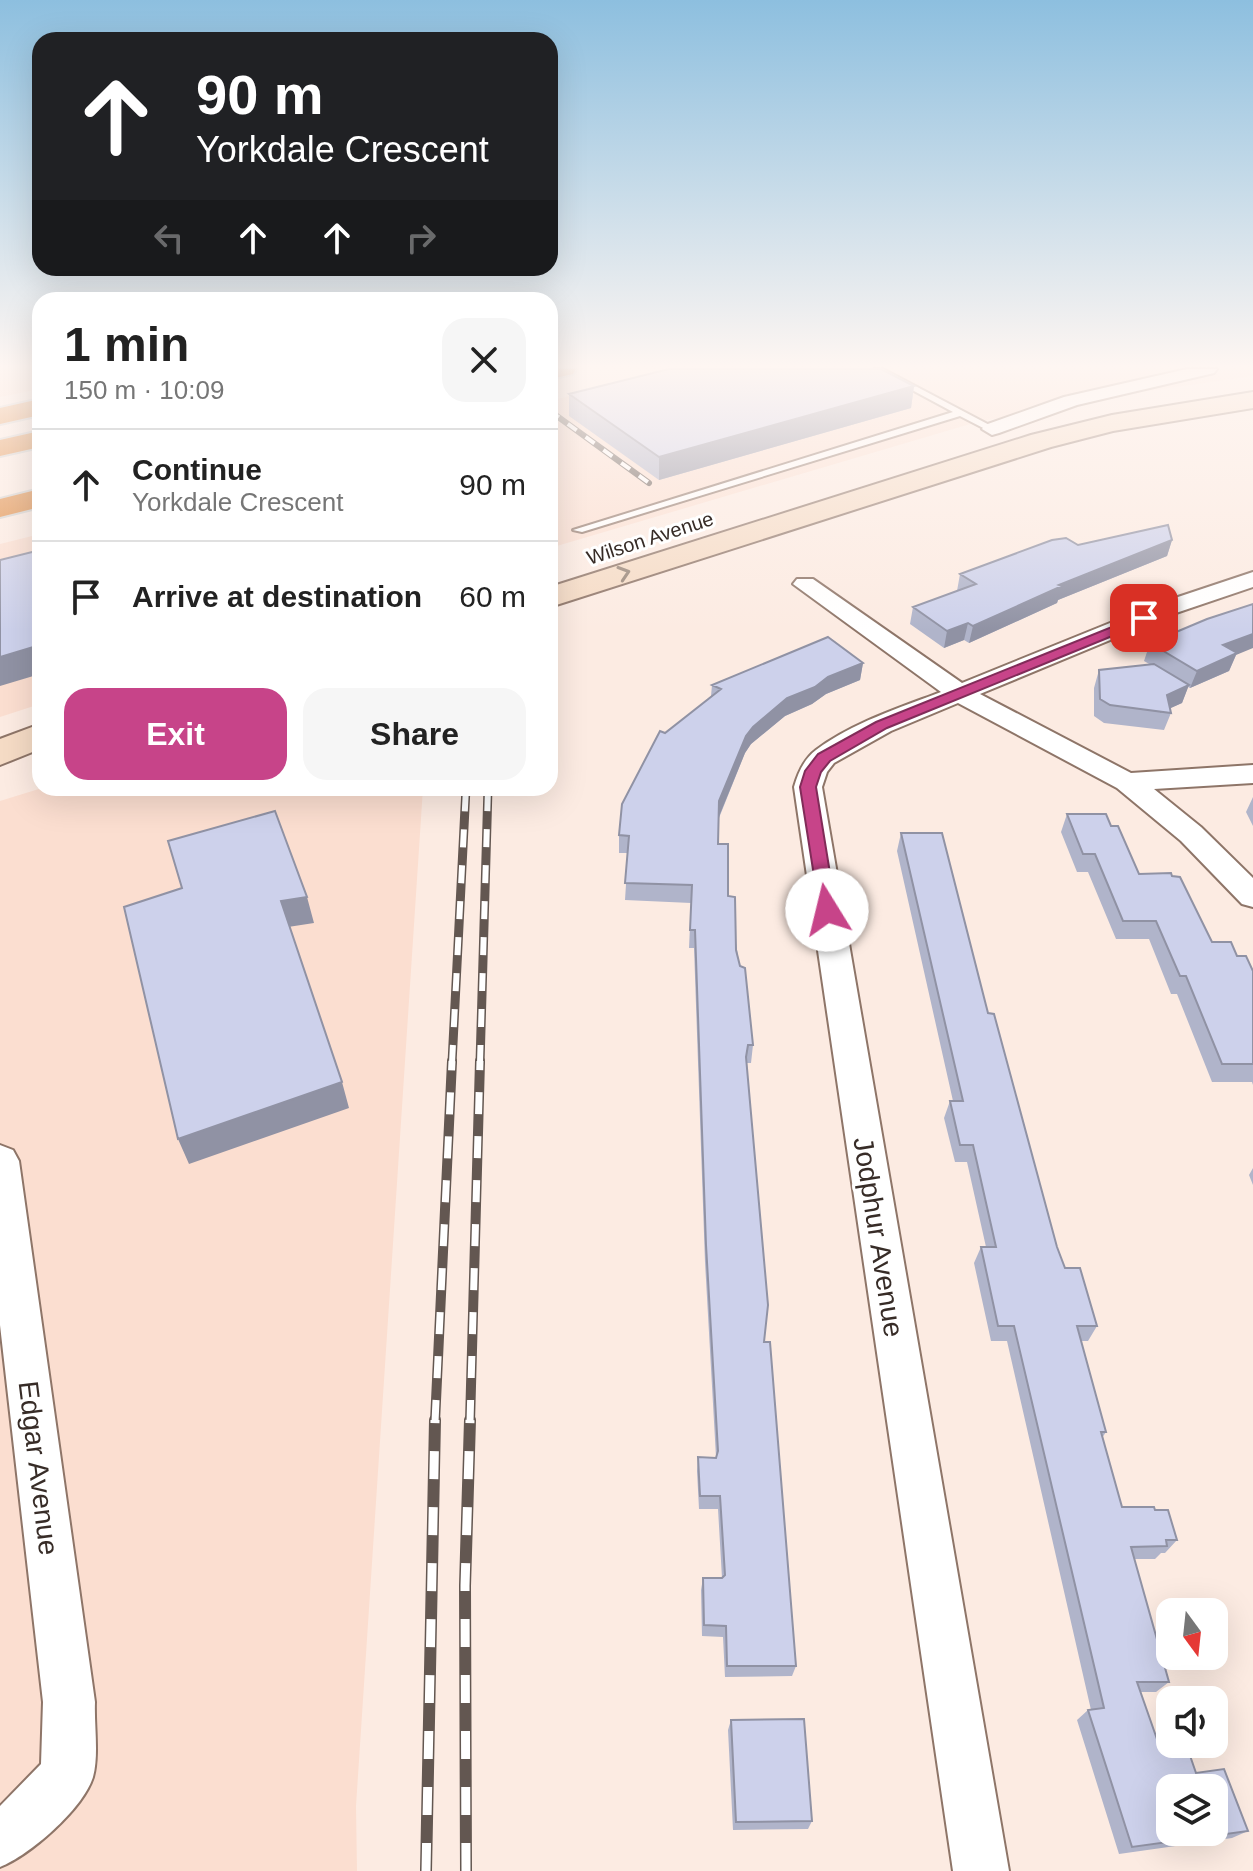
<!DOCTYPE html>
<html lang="en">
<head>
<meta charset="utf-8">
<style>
	body { margin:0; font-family:Helvetica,sans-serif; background:#f6f6f6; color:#222; height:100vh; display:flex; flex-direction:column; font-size:30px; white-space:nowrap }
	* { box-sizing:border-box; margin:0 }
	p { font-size:26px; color:#767676 }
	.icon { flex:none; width:44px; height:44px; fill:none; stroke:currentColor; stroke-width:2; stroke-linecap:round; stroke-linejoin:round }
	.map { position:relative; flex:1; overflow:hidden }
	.details { position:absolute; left:32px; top:292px; width:526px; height:504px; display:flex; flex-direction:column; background:#fff; border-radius:24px; box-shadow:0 8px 32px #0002 }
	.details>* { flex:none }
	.guide { position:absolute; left:32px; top:32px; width:526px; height:244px; border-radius:24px; box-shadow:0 8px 32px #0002; background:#202124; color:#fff; overflow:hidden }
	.needle { width:52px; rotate:165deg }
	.fabs { position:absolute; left:1156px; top:1598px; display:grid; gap:16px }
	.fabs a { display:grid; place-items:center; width:72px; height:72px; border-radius:16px; background:#fff; box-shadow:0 8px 32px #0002; font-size:40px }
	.pin { position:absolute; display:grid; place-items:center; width:68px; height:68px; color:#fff; margin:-34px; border-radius:16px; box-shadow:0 4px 12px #0006 }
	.me { position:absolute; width:88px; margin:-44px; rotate:351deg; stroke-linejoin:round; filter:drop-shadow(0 0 6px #0008) }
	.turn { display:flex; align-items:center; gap:28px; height:168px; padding:0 32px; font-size:36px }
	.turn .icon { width:104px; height:104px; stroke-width:2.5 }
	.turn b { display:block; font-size:56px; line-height:68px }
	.lanes { display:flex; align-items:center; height:76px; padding:0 32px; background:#0003; justify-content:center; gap:40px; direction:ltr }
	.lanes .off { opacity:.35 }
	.round { display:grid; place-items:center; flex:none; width:84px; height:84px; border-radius:24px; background:#f6f6f6 }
	.summary { display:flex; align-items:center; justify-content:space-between; height:136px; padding:0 32px }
	h1 { font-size:48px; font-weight:700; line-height:60px }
	.primary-button { display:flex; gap:16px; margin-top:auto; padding:16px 32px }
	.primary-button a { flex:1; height:92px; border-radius:24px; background:#c74489; color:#fff; font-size:32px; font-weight:700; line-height:92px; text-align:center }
	.primary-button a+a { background:#f6f6f6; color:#222 }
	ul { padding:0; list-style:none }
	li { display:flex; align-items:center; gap:24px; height:112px; padding:0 32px; border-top:2px solid #e0e0e0 }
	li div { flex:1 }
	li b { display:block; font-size:30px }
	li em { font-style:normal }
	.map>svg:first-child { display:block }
	.built { fill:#fbded0 }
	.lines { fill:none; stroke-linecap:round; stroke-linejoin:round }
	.lane-casing { stroke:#8e7568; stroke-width:4 }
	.street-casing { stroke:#8e7568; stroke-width:4 }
	.secondary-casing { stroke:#8e7568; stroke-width:4 }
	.highway-casing { stroke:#d3d1cf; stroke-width:4 }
	.lane { fill:#fff; fill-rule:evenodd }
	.street { fill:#fff; fill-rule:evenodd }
	.secondary { fill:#f5dbc5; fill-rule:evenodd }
	.highway { fill:#de873d; fill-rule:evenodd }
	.rail-far3-casing { stroke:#635751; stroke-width:6 }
	.rail-far2-casing { stroke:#635751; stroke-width:9 }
	.rail-far1-casing { stroke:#635751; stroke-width:10 }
	.rail-casing { stroke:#635751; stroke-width:12 }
	.rail-far3 { stroke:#fff; stroke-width:4; stroke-dasharray:11; stroke-linecap:butt }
	.rail-far2 { stroke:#fff; stroke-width:6; stroke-dasharray:18; stroke-linecap:butt }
	.rail-far1 { stroke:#fff; stroke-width:7; stroke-dasharray:22; stroke-linecap:butt }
	.rail { stroke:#fff; stroke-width:9; stroke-dasharray:28; stroke-linecap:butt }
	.wall { fill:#b0b4ca }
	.shaded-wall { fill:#9092a4 }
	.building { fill:#cdd1eb; stroke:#9092a4; stroke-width:2; fill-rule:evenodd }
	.oneway { stroke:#968476 }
	.route { fill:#c74489; stroke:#812c59; stroke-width:2 }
	.labels { text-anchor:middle; stroke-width:6; stroke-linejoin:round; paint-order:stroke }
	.far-street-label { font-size:20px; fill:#372c27; stroke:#fff }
	.near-street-label { font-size:28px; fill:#372c27; stroke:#fff }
</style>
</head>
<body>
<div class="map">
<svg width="1253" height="1871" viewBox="0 0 1253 1871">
	<rect width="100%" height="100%" fill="#fcebe2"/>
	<path class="built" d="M0 369H40V389L0 397Z
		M675 369H1253V376L1148 391 977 422 550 548V401Z
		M40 534V704L0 717V544Z
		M42 788H423L356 1806 357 1871H0V801Z"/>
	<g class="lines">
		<defs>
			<path id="lane" d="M873 369H883L997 429 989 431 960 416 582 532 573 530 953 412Z"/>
			<path id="street" d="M1187 369H1217L1214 373 1077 405 999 433 992 435 982 429 985 425 1064 397Z
				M1253 572V587L1173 614 980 694 1131 773 1253 765V783L1154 789 1201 827 1253 878V907L1242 904 1181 841 1117 788 958 703 891 731 834 763 827 772 822 787 1009 1871H953L794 787C798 773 804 759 816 750 852 723 899 708 941 692L793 584 797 579H813L962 683 1157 604Z
				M0 1145 13 1150 19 1161 95 1702C94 1725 99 1755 93 1777 83 1809 30 1855 0 1867V1806L41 1764 43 1702 0 1325Z"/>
			<path id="secondary" d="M1253 392V408L1113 431 1051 447 550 607V587L1031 435 1112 415Z
				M40 724V749L0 765V739Z"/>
			<path id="highway" d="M550 369H576L573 374 550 379Z
				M40 399V415L0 424V408Z
				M40 431V447L0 456V440Z
				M40 489V507L0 517V499Z"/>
		</defs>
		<use href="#lane" class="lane-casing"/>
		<use href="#street" class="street-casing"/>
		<use href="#secondary" class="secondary-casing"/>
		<use href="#highway" class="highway-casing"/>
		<use href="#lane" class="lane"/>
		<use href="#street" class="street"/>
		<use href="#secondary" class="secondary"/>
		<use href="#highway" class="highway"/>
		<defs>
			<path id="rail-far3" d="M550 411 649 483"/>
			<path id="rail-far2" d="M452 1063 466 788
				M480 1063 488 788"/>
			<path id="rail-far1" d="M435 1422 452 1061
				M470 1422 480 1061"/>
			<path id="rail" d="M426 1871 435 1420
				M466 1871 465 1586 470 1420"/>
		</defs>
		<use href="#rail-far3" class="rail-far3-casing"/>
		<use href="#rail-far2" class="rail-far2-casing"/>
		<use href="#rail-far1" class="rail-far1-casing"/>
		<use href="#rail" class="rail-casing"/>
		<use href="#rail-far3" class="rail-far3"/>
		<use href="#rail-far2" class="rail-far2"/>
		<use href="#rail-far1" class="rail-far1"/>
		<use href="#rail" class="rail"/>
	</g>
	<path class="wall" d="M914 386 911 408 659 480 569 416V394Z
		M1172 540 1167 556 1058 600 1057 603 969 643 964 640 944 648 910 624 913 607 957 591 960 574 1078 545Z
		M1150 643 1236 655 1229 671 1190 688 1188 687 1182 703 1170 708 1171 713 1164 730 1104 723 1094 716V688L1099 670 1151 665 1144 661Z
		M863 663 860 680 826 694 812 704 785 716 751 744 745 753 719 818 718 844 728 896 753 1045 751 1063H747L764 1342 796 1666 792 1676 725 1677 723 1637 702 1636 701 1590 703 1578H722L718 1509H699L697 1471 698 1457H716L705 1262 694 948H689L691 903 625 900 628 853H619V835L711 696 712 685Z
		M1253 797V826L1246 812Z
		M1067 814 1111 826 1139 874 1212 942 1237 956 1253 971V1085L1252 1082H1212L1177 994H1171L1149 939H1116L1088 872H1077L1061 832Z
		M901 833 988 1013 1057 1247 1065 1268 1097 1326 1088 1341H1081L1106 1432 1102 1438 1122 1507 1155 1510 1177 1540 1165 1553H1161L1155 1559H1134L1169 1682 1156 1692H1140L1158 1742 1196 1773 1248 1831 1232 1838 1119 1854 1077 1720 1088 1710H1091L1007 1341H991L974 1263 981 1247H986L967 1162H955L944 1118 950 1101H953L897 851Z
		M1253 1168V1185L1249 1175Z
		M731 1720 812 1821 808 1829 733 1830 728 1730Z"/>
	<path class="shaded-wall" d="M914 386 911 408 659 480V457Z
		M1172 540 1167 556 1058 600 1057 603 969 643 973 626 1059 585Z
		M968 623 964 640 944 648 947 631Z
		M1253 634V648L1236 655 1229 671 1190 688 1197 671 1223 645Z
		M40 645V674L0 686V657Z
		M863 663 860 680 826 694 812 704 785 716 751 744 745 753 718 819 719 801 746 736 753 727 787 698 828 677Z
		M1189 685 1182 703 1160 713 1167 695Z
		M307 897 314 923 288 927 281 901Z
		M342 1082 349 1108 189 1164 178 1139Z"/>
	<path class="building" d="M669 369H881L914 386 659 457 569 394Z
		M1168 525 1172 540 1059 585 1062 586 973 626 968 623 947 631 913 607 976 584 960 574 1052 540 1066 538 1078 545Z
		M40 550V645L0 657V560Z
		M1253 604V634L1223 645 1237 653 1197 671 1150 643 1207 619Z
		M828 637 863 663 828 677 815 687 787 698 753 727 746 736 719 801 718 844H728V896L735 897 736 950 740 966 745 968 753 1045H748L746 1057 768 1305 764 1342H770L796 1666H727L726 1626 704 1625 703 1578H722L725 1575 720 1496H700L698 1457 716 1458 718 1451 706 1245 695 930H690L692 885 625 883 629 836 619 835 622 804 660 731 665 733 721 689 712 685Z
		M1154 664 1189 685 1167 695 1171 713 1110 705 1100 699 1099 670Z
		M275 811 307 897 281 901 342 1082 178 1139 124 907 182 888 168 841Z
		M1067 814H1106L1111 826H1118L1139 874 1171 873 1172 876 1180 877 1212 942H1231L1237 956H1246L1253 971V1064H1222L1186 976H1180L1156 921H1123L1095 854H1083Z
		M901 833H942L988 1013 994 1014 1057 1247 1065 1268H1080L1097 1326H1077L1106 1432H1101L1122 1507H1154L1155 1510H1168L1177 1540H1166L1167 1546 1131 1547 1169 1682H1137L1158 1742 1170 1741V1744H1186L1196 1773 1224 1769 1248 1831 1132 1847 1088 1710 1104 1708 1014 1326H998L981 1247H996L973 1145H960L950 1101H963ZM1170 1788H1214V1832H1170Z
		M804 1719 812 1821 736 1822 731 1720Z"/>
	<defs><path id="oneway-chevron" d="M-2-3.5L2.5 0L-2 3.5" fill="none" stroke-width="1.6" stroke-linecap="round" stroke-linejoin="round" transform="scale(2)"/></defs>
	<use class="oneway" href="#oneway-chevron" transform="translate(624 573) rotate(-18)"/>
	<linearGradient id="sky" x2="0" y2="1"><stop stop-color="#8dbfdf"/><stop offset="0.58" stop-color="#fef6f2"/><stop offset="1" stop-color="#fef6f2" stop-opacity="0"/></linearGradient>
	<rect width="1253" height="631" fill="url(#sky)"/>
	<path class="route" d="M1144 614 1149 615V621L887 728 830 761 821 772 816 787 836 910 827 916 820 914 800 787 805 771 818 754 876 722Z"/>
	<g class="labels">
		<g class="far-street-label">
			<text transform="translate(650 538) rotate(-18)" y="7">Wilson Avenue</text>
		</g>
		<g class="near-street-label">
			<text transform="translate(879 1237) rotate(81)" y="10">Jodphur Avenue</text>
			<text transform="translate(39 1468) rotate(83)" y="10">Edgar Avenue</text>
		</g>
	</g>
</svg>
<div class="fabs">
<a><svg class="needle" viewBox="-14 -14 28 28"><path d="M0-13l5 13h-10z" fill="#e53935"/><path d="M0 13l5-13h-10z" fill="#767676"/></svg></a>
<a><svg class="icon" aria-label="sound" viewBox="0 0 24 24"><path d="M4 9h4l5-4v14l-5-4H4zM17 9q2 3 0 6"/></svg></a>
<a><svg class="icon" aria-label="layers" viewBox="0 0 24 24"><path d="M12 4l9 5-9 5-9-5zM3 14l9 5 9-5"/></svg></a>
</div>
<div class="pin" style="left:1144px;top:618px;background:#d93025"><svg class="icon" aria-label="arrive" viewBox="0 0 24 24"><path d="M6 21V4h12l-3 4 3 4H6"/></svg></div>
<svg class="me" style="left:827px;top:910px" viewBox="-20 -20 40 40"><circle r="19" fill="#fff"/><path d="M0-13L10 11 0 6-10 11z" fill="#c74489"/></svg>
<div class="guide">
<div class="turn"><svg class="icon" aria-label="ahead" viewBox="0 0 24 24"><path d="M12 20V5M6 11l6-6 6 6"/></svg><div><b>90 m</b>Yorkdale Crescent</div></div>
<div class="lanes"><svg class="icon off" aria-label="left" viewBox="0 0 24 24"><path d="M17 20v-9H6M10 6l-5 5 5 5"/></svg><svg class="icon" aria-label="ahead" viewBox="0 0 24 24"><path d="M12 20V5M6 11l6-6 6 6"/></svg><svg class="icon" aria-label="ahead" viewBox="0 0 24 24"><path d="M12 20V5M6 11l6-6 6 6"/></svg><svg class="icon off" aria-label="right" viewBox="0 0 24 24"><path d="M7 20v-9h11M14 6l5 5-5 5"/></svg></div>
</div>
<section class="details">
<div class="summary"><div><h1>1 min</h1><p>150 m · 10:09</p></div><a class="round"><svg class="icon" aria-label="close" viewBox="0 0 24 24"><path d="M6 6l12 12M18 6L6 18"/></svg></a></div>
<ul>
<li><svg class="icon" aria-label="ahead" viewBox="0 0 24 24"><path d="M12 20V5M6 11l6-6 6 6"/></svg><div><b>Continue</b><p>Yorkdale Crescent</p></div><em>90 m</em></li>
<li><svg class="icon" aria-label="arrive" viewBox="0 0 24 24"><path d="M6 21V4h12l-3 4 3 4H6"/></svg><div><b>Arrive at destination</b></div><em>60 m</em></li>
</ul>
<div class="primary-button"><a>Exit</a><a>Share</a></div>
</section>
</div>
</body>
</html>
